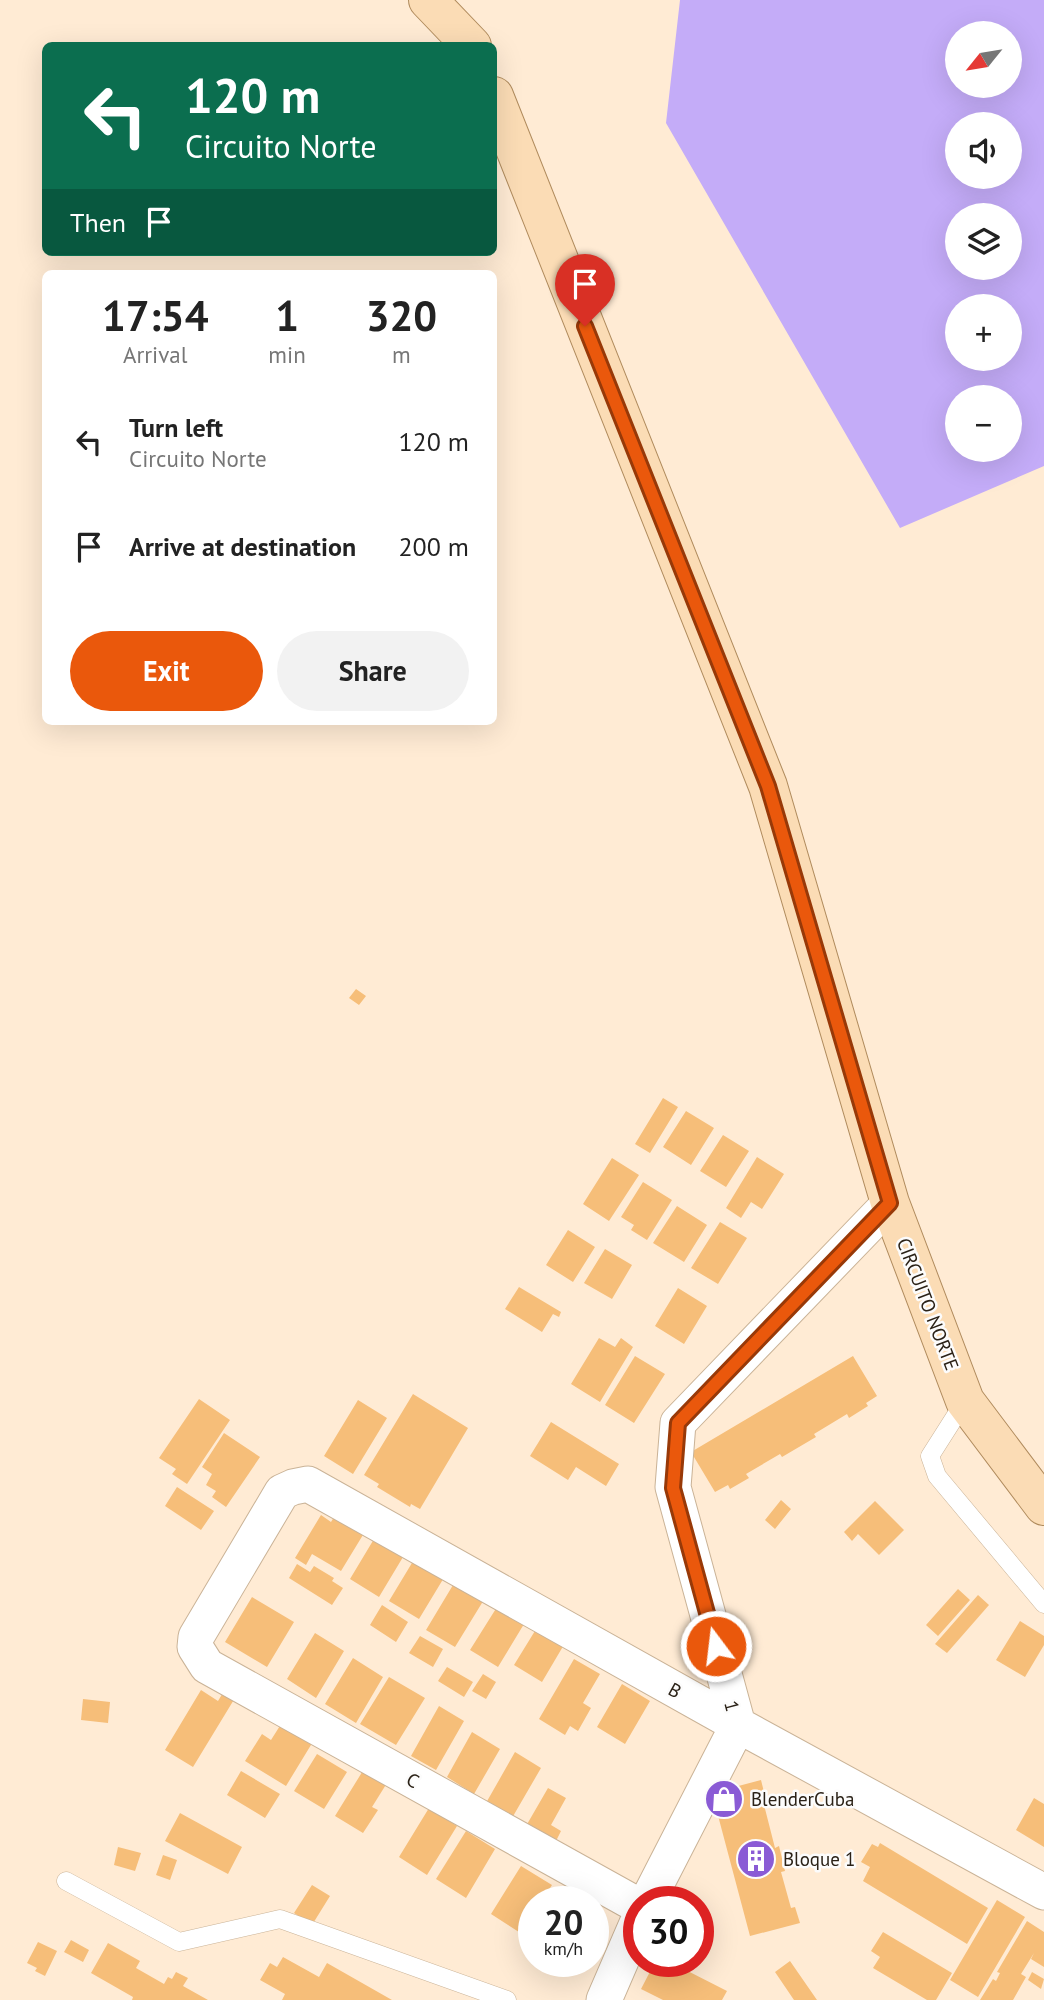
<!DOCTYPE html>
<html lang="en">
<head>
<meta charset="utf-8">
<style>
	body { margin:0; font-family:"PT Sans",sans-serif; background:#f2f2f2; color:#222; height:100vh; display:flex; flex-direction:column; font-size:26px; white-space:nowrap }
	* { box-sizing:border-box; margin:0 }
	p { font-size:23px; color:#767676 }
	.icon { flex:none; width:38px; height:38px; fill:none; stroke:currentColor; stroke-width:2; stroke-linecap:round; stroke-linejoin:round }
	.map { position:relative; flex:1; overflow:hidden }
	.drawer { position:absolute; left:42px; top:270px; width:455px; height:455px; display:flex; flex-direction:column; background:#fff; border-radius:10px; box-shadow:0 7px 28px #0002 }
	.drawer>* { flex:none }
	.top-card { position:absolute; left:42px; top:42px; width:455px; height:214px; border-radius:10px; box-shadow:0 7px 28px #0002; background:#0b6e4f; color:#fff; overflow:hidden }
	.needle { width:46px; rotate:240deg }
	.controls { position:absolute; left:945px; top:21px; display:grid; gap:14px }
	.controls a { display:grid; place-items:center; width:77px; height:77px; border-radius:50%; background:#fff; box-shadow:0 7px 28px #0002; font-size:35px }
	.speed { position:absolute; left:518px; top:1886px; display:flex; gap:14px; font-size:35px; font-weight:700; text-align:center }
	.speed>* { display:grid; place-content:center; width:91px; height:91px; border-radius:50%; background:#fff; box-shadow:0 7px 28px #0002; line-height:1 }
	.speed small { font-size:18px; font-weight:400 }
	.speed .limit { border:10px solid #d22; background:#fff; color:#111 }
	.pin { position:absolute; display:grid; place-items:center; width:60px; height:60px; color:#fff; margin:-72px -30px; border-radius:50% 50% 50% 0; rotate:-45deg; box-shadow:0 0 7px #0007 }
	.pin .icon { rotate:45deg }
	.me { position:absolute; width:77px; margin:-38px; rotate:345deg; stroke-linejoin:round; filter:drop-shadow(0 0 5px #0008) }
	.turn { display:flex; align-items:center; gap:24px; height:147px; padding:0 28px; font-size:32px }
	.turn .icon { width:91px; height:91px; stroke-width:2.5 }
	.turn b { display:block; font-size:49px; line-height:60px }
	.then { display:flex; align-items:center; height:66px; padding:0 28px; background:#0003; gap:14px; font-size:26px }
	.eta { display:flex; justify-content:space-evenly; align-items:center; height:119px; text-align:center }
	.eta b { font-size:42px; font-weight:600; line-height:49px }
	.primary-button { display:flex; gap:14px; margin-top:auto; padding:14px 28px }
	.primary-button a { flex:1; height:80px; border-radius:42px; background:#ea580c; color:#fff; font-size:28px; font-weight:600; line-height:80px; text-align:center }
	.primary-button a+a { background:#f2f2f2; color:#222 }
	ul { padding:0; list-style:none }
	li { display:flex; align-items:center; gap:21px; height:105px; padding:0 28px }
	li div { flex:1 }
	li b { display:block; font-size:26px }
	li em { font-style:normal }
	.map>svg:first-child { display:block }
	.forest { fill:#c4acf8; fill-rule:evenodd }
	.building { fill:#f6be79 }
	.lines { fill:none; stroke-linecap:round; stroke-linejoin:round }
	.service-casing { stroke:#cab397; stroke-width:19 }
	.minor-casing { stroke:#cab397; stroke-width:37 }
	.primary-casing { stroke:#b08b5d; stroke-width:40 }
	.service { stroke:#fff; stroke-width:18 }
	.minor { stroke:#fff; stroke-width:35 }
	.primary { stroke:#fbdcb5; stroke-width:38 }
	.route-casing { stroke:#983908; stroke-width:18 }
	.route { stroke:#ea580c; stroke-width:12 }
	.labels { text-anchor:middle; stroke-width:5; stroke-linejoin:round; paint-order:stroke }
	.street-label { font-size:19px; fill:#2b2217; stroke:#fcfcfc }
	.poi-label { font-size:19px; fill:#2b2217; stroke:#fcfcfc; text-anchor:start }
</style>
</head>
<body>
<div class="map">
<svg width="1044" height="2000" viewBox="0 0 1044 2000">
	<rect width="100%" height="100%" fill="#ffebd4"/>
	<path class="forest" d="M680 0H1044V466L900 528 666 123ZM957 33H1010V86H957ZM1010 124V177H957V124ZM1010 215V268H957V215ZM957 306H1010V359H957ZM957 397H1010V450H957Z"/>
	<path class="building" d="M356 989 366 996 359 1005 349 998Z
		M663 1098 678 1107 650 1153 635 1144Z
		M686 1111 714 1128 691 1165 663 1147Z
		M723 1135 749 1151 726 1187 700 1171Z
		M757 1157 784 1174 762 1209 751 1202 741 1218 726 1208Z
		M612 1158 639 1175 609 1221 583 1204Z
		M643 1182 672 1200 647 1240 631 1230 634 1225 621 1217Z
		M677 1206 707 1225 684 1262 653 1243Z
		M720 1222 747 1238 718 1284 691 1268Z
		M568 1230 595 1247 573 1282 546 1265Z
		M605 1249 632 1265 612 1299 584 1283Z
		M519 1287 561 1312 559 1317 553 1314 542 1332 505 1309Z
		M678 1288 707 1306 684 1344 655 1326Z
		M599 1338 615 1347 621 1338 633 1347 600 1402 571 1384Z
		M635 1356 665 1374 634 1423 605 1405Z
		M853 1356 877 1396 866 1403 868 1406 849 1418 847 1414 814 1434 816 1437 782 1457 780 1454 746 1474 749 1478 730 1489 728 1485 715 1492 691 1452Z
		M413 1394 468 1428 420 1509 411 1504 410 1507 377 1487 379 1484 364 1475Z
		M199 1399 230 1420 187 1484 172 1474 176 1469 159 1458Z
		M358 1400 387 1418 353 1474 324 1456Z
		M551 1422 619 1464 606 1486 576 1467 568 1480 530 1456Z
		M224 1433 260 1457 226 1507 212 1497 216 1491 206 1485 212 1474 202 1467Z
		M177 1487 214 1511 201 1530 165 1506Z
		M781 1500 791 1509 775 1529 765 1520Z
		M875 1501 904 1530 879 1555 858 1534 852 1541 844 1532Z
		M340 1507 369 1525 341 1571 312 1554 306 1565 295 1558 321 1515 331 1522Z
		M380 1529 409 1547 379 1597 350 1579Z
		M418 1553 448 1571 419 1619 389 1601Z
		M297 1564 310 1572 314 1566 334 1578 332 1581 343 1588 332 1605 289 1578Z
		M456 1580 485 1598 455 1647 426 1630Z
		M958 1589 970 1600 938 1636 926 1625Z
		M978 1595 989 1605 947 1653 935 1644Z
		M252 1597 294 1622 267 1667 225 1642Z
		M382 1605 408 1622 396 1642 370 1625Z
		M497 1607 524 1624 498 1667 470 1650Z
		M1020 1621 1044 1636V1645L1025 1677 996 1660Z
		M538 1626 565 1643 542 1682 514 1665Z
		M315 1633 344 1651 316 1698 287 1679Z
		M420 1636 443 1649 433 1667 409 1653Z
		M353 1658 383 1677 356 1723 325 1704Z
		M574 1659 600 1674 583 1703 591 1708 578 1731 570 1726 565 1735 539 1719Z
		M447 1667 473 1682 464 1697 438 1681Z
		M483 1674 496 1682 486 1699 472 1691Z
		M389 1677 425 1698 396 1745 360 1724Z
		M622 1684 650 1701 625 1744 597 1727Z
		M227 1686 238 1693 193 1767 165 1750 201 1690 218 1701Z
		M83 1699 110 1702 108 1723 81 1720Z
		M439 1706 464 1721 436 1770 411 1756Z
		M283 1721 314 1740 286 1786 245 1761 262 1734 271 1740Z
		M472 1732 500 1749 474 1794 447 1777Z
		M515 1752 541 1768 512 1818 486 1803Z
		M317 1754 347 1772 324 1809 294 1791Z
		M364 1769 387 1783 372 1807 378 1810 363 1833 335 1816Z
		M241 1771 280 1794 265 1818 227 1795Z
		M761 1780 765 1796 762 1797 775 1848 779 1846 785 1871 781 1872 791 1908 795 1907 800 1923 750 1936 712 1793Z
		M548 1788 566 1798 551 1825 561 1831 555 1843 526 1826Z
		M1034 1798 1044 1804V1847L1016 1830Z
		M429 1808 457 1826 427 1875 399 1857Z
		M180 1813 242 1847 228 1874 165 1841Z
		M466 1831 495 1849 466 1898 436 1879Z
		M880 1843 988 1908 967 1944 863 1881 870 1867 861 1862 872 1844 878 1847Z
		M118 1847 141 1853 135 1871 114 1865Z
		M163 1855 177 1860 170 1880 156 1875Z
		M521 1866 552 1885 541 1902H534V1914L522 1934 491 1914Z
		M312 1885 330 1896 312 1925 294 1913Z
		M997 1900 1025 1917 978 1997 950 1980Z
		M1027 1921 1044 1932V1967L1031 1959 1034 1953 1021 1974 1026 1977 1013 2000H980L993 1979 996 1981 1000 1973 997 1972Z
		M883 1932 952 1973 936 2000H927L873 1968 880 1957 871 1951Z
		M71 1940 89 1950 83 1962 64 1952Z
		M38 1942 57 1951 45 1976 35 1971 37 1968 27 1963Z
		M108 1943 140 1961 136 1968 164 1984 168 1977 172 1979 176 1972 188 1978 183 1986 208 2000H132L133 1997 91 1973Z
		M283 1957 319 1977 327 1963 392 2000H282L285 1994 260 1980 270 1963 277 1967Z
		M790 1961 817 2000H794L775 1972Z
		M655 1962H670L727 1991 722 2000H663L641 1989Z
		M1032 1972 1044 1979 1041 1989 1028 1980Z"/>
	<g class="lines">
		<defs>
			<path id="service" d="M965 1401 930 1456 937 1476 1044 1604
				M66 1881 179 1942 280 1919 507 2000"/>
			<path id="minor" d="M647 1902 738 1725 673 1487 678 1423 890 1203
				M639 1906 207 1666 195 1647 196 1637 282 1492 293 1487 308 1484 738 1725 1044 1892
				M604 2000 639 1919"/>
			<path id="primary" d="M428 0 472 46
				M494 96 768 786 890 1203 965 1401 1044 1506"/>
		</defs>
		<use href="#service" class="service-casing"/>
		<use href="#minor" class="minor-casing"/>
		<use href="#primary" class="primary-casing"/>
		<use href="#service" class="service"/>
		<use href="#minor" class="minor"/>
		<use href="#primary" class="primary"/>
	</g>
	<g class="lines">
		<defs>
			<path id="route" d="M585 326 768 786 890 1203 678 1423 673 1488 716 1646"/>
		</defs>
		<use href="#route" class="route-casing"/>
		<use href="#route" class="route"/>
	</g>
	<defs>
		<symbol id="shop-disc" viewBox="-11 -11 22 22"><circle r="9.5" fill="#8a5bd5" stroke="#fcfcfc"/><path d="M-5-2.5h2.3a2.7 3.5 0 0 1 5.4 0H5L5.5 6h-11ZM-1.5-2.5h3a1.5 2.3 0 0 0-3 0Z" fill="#fff"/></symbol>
		<symbol id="building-disc" viewBox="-11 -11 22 22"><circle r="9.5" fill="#8a5bd5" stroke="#fcfcfc"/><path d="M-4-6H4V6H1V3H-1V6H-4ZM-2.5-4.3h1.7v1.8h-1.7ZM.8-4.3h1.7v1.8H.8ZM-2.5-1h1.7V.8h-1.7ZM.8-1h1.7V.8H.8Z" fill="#fff"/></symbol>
	</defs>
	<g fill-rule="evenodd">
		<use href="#shop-disc" x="702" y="1777" width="44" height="44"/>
		<use href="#building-disc" x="734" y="1837" width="44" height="44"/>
	</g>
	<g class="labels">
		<g class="street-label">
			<text transform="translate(928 1304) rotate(69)" y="7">CIRCUITO NORTE</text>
			<text transform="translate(675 1690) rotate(29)" y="7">B</text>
			<text transform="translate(732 1706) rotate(75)" y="7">1</text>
			<text transform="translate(413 1780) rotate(29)" y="7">C</text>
		</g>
		<g class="poi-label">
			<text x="751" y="1806">BlenderCuba</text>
			<text x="783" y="1866">Bloque 1</text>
		</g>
	</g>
</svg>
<div class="controls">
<a><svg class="needle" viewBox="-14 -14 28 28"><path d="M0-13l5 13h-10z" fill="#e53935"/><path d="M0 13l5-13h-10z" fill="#767676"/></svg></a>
<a><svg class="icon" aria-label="sound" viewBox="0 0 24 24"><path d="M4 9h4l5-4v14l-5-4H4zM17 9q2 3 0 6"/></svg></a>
<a><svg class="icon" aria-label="layers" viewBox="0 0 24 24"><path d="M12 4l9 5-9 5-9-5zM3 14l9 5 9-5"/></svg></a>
<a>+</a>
<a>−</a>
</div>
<div class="speed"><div>20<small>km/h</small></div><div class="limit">30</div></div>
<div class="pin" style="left:585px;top:326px;background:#d93025"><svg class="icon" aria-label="arrive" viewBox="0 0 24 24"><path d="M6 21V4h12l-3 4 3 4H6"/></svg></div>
<svg class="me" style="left:716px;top:1646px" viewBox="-20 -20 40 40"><circle r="17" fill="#ea580c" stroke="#fff" stroke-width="3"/><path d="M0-11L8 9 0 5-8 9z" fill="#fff"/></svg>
<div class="top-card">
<div class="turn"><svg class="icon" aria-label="left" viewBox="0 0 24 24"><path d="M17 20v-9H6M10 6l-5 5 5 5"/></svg><div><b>120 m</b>Circuito Norte</div></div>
<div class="then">Then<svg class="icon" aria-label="arrive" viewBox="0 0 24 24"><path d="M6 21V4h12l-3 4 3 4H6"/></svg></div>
</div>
<section class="drawer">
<div class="eta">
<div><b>17:54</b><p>Arrival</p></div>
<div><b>1</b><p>min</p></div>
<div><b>320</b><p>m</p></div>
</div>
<ul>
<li><svg class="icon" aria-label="left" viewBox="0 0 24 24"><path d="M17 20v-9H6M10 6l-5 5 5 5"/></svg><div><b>Turn left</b><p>Circuito Norte</p></div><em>120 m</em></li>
<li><svg class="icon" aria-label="arrive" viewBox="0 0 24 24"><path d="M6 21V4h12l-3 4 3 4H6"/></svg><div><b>Arrive at destination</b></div><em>200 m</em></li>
</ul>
<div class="primary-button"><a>Exit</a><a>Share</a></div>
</section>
</div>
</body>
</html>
